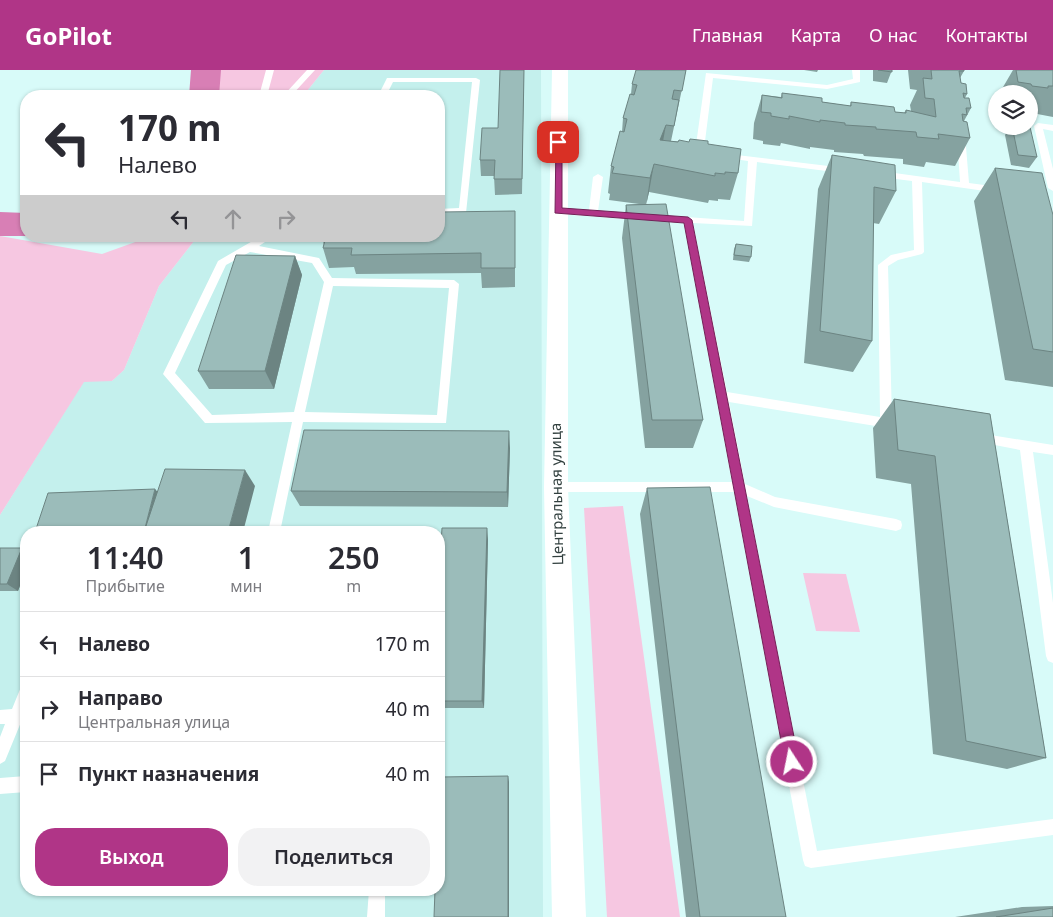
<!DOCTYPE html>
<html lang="ru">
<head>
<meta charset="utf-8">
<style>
	body { margin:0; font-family:"Noto Sans",sans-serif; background:#f2f2f3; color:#2b2b33; height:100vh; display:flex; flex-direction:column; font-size:19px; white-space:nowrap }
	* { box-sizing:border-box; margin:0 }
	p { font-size:16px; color:#7c7c81 }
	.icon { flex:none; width:28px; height:28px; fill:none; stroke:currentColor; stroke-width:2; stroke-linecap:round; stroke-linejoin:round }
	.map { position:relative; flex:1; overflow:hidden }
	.side { position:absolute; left:20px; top:456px; width:425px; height:370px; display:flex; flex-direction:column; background:#fff; border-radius:20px; box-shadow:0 1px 4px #0004 }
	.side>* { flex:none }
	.top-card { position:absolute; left:20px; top:20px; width:425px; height:152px; border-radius:20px; box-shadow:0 1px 4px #0004; background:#fff; color:#2b2b33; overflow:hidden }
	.fabs { position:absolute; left:988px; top:15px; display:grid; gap:10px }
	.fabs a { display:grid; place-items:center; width:50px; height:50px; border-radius:50%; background:#fff; box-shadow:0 1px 4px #0004; font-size:25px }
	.pin { position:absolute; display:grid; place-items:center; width:42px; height:42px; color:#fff; margin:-21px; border-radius:10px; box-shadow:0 2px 8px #0006 }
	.me { position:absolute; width:55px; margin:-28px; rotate:349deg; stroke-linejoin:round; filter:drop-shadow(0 0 4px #0008) }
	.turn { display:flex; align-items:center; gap:18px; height:105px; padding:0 15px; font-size:22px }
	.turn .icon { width:65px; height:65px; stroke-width:2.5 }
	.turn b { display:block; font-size:35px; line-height:42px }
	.lanes { display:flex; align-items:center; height:48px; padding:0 15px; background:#0003; justify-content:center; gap:25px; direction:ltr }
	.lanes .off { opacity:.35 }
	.eta { display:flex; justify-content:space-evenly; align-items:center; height:85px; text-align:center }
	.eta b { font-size:30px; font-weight:600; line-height:35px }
	.action { display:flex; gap:10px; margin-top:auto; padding:10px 15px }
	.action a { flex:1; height:58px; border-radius:20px; background:#b03587; color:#fff; font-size:20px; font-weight:600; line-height:58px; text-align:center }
	.action a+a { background:#f2f2f3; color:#2b2b33 }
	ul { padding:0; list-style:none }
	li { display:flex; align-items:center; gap:15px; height:65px; padding:0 15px; border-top:1px solid #e1e1e2 }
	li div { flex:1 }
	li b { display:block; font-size:19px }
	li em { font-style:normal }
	header { display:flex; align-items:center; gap:30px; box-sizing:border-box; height:70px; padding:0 25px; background:#b03587; color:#fff }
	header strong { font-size:24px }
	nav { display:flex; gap:28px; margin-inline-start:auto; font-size:18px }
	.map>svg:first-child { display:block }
	.built { fill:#c4f0ed; fill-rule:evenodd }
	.green { fill:#f6c7e1 }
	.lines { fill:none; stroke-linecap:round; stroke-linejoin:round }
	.river { fill:#d87fb5; fill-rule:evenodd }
	.lane { fill:#fff; fill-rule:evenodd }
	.street { fill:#fff; fill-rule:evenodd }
	.wall { fill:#85a2a0 }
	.shaded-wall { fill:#6c8482 }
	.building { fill:#9bbcba; stroke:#6c8482 }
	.route { fill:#b03587; stroke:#722258 }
	.labels { text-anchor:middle; stroke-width:4.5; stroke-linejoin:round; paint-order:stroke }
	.street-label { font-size:15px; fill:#32403f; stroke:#fff }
</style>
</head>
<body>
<header>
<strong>GoPilot</strong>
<nav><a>Главная</a><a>Карта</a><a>О нас</a><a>Контакты</a></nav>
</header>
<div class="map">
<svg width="1053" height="847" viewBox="0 0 1053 847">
	<rect width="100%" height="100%" fill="#d8fbf9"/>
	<path class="built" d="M324 0H541L543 847H0V445L84 311H112L124 300 159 216 198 166H439V26H303ZM26 462H439V820H26Z"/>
	<path class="green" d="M212 0H324L303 26H209Z
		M0 166 102 184 152 166H198L159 216 124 300 112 311 84 312 0 445Z
		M623 436 680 847H607L584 438Z
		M803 503 846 504 860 562 816 561Z"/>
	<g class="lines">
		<path class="river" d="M191 0H221L219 26H189Z
			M0 142 26 143 28 166H0Z"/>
		<path class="lane" d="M266 0H274L267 26H259Z
			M307 0H315L291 26H283Z
			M852 0H860V12L827 19 713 8 704 79 708 82 704 85 695 82 706 3 827 15 853 9Z
			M387 8H476L480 10 466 143 439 145V139L459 138 472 12H393L386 26H378Z
			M1038 53 1053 55V61L1043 59 1053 99V121L1048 118 1034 56Z
			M961 62 965 65 969 113 999 117 1004 120 999 123 922 112 924 182 922 184 898 190 888 196 892 349 898 351 900 354 898 357 894 359 729 332 745 414 775 427 896 449 901 451 902 455 901 459 896 461 774 437 747 426 817 781 1053 749V765L811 798 805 796 803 790 734 422H556L552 421 550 417 552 413 556 412H732L684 153 558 144 553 141 558 138 589 140 593 107 598 104 603 107 598 141 744 151 748 91 720 87V83L845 98V102L842 103 757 92 752 156 693 153 727 322 880 347 878 195 891 185 914 180 912 111 880 107 875 104 880 101 960 112 957 65Z
			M261 166H274L259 176 319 188 332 208 454 210 459 214 446 353 303 352 280 462H268L292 352 205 353 163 304 218 191ZM250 182 312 193 324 212 294 342 212 345 175 303 226 195ZM333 216 449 218 437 345 305 342Z
			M978 363 1053 375V385L1033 382 1053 533V593L1048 591 1046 586 1020 380 974 371 972 368Z
			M26 615V640L5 691 0 694V667L5 654H0V640L12 639 21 617Z
			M26 706V722L0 724V708Z
			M369 820H385V847H367Z"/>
		<path class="street" d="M552 0H568V417L586 847H552L544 417Z"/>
	</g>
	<path class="wall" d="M524 0 522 124 495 125 494 106H481L480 90 498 58Z
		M686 0 671 71 708 74 738 103 730 130 718 129V131L709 130 708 133 649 122 646 134 703 350 693 378H645L622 168 626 135 639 134 609 130 610 124 608 123 611 96 622 62 623 48 631 24 632 14Z
		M804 0H818L817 2Z
		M873 0H892L887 13 873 11Z
		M908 0H964V1L960 8 961 13 967 24 965 28 971 38 964 51 970 68 955 96 926 92 924 97 903 94V89L864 86 863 84 834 82V80L810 77V79L781 73 780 76 763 74V71L753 69 754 53 762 25 781 27 782 23 822 32 850 36 851 32 895 42 904 43 906 40 911 41 910 35 917 20 910 19Z
		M1013 0H1053V47L1032 43 1031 45H1029V24H999Z
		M1011 56H1026L1037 87 1029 98 1011 95 1005 65Z
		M832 85 896 121 879 154 873 153 872 271 853 302 804 293 818 119Z
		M995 98 1053 145V317L1005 310 974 131Z
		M515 141V217L482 218 481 203 356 204 354 197 329 198 323 178 324 175 322 166H439Z
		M736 174 751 187 749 192 733 190 734 179Z
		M295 186 302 205 274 319H209L198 301Z
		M894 329 990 344 1046 688 1007 699 933 684 911 414 876 408 873 358Z
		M510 378 508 437 300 436 291 421Z
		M647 418 786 847H686L640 444Z
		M488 469 484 638H439V504Z
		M0 478 26 482V500L18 521H0Z
		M1053 836V847H955L1022 837Z"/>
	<path class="shaded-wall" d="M666 55 661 82 660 70Z
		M654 94 649 122 646 136 650 108Z
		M295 186 302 205 274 319 265 301Z
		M509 361 510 378 508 437 507 422Z
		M245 400 255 416 243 462H228Z
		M155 419 166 431 144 462Z
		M487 458 488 469 484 638 482 631Z
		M22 478 26 482V500L18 521 7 514Z
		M508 706 509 712V847H508Z"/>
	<path class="building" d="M500 0H524L522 109H494L495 90H480L482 58H498Z
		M636 0H686L682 21 674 20 672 29 679 30 674 56 666 55 660 70 678 72 679 70 689 72 690 69 708 71V74L741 79 738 103 725 102V104L715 103V106L654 94 650 108 612 103 614 97 611 96 620 61 624 62 627 49 623 48 630 24 634 25 637 15 632 14Z
		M878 0H892V2Z
		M931 0H964V1H959L961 13 966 14 967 24 963 23 964 28H969L971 38H966L967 45 962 44 963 51 967 52 970 68 938 64 939 69 917 67 916 62 876 59V57L845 55V53L820 50V52L789 46V49L771 46V43L761 42 762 25 782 28V23L822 28V32L851 36V32L894 37 895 42 906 43V40L936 47 934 29 925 28 923 8 932 9Z
		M1016 0H1053V16H1048V18L1032 16 1031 14 1018 12Z
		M1012 56 1030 57 1037 87 1018 85Z
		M832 85 895 95 896 121 874 117 872 271 820 261Z
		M995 98 1042 103 1053 145V282L1033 279Z
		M666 134 703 350H652L626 135Z
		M515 141V198H481V183L351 185 352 178H323L326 166H439V142Z
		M736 174 752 176 751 187 734 185Z
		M236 185 295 186 265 301H198Z
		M894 329 990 344 1046 688 966 671 935 386 898 380Z
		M304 360 509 361 507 422 291 421Z
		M165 399 245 400 228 462H144Z
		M710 417 786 847H700L647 418Z
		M155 419 144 462H35L48 423Z
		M442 458H487L482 631H439V504Z
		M0 478H22L7 514H0Z
		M508 706V847H434L435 820H439V745L440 707Z
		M1053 838V847H996Z"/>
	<path class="route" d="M556 70 562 72V138L688 147 692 150 799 692 797 697 792 699 787 697 785 692 684 153 555 143Z"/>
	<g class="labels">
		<g class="street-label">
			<text transform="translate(557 424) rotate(-91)" y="5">Центральная улица</text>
		</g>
	</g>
</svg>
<div class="fabs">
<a><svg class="icon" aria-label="layers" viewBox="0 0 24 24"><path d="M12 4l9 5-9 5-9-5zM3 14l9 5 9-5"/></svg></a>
</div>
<div class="pin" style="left:558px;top:72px;background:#d93025"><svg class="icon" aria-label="arrive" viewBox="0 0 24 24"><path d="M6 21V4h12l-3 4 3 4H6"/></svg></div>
<svg class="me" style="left:792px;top:692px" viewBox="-20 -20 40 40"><circle r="17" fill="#b03587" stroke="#fff" stroke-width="3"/><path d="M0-11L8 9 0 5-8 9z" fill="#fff"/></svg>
<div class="top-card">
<div class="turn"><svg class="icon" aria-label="left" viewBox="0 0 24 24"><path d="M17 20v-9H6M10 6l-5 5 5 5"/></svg><div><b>170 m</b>Налево</div></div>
<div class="lanes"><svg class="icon" aria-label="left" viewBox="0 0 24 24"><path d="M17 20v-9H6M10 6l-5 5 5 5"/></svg><svg class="icon off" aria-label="ahead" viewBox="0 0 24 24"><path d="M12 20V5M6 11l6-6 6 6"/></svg><svg class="icon off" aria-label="right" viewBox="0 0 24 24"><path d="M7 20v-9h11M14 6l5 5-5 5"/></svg></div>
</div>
<section class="side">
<div class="eta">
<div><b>11:40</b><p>Прибытие</p></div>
<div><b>1</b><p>мин</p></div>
<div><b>250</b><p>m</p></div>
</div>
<ul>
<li><svg class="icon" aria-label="left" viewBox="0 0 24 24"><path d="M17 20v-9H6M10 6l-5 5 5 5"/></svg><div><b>Налево</b></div><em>170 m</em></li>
<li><svg class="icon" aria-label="right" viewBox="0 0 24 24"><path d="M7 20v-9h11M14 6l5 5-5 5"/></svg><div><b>Направо</b><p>Центральная улица</p></div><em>40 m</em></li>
<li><svg class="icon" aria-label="arrive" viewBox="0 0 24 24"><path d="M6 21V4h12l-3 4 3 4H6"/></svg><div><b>Пункт назначения</b></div><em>40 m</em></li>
</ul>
<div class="action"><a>Выход</a><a>Поделиться</a></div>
</section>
</div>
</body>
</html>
